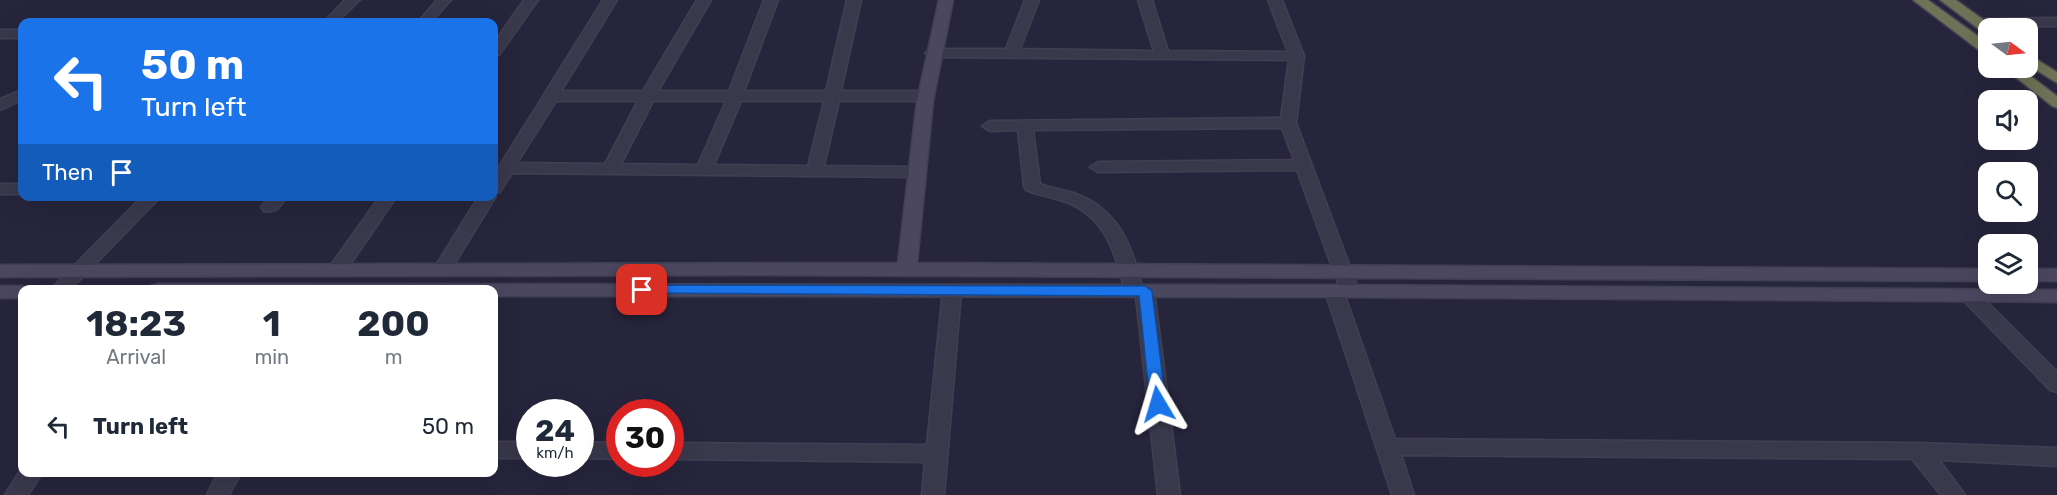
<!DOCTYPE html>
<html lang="en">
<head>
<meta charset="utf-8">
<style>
	body { margin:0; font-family:Rubik,sans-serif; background:#f6f6f7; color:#1f2937; height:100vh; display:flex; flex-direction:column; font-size:22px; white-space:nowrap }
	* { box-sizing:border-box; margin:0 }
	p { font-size:20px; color:#747a83 }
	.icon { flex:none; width:33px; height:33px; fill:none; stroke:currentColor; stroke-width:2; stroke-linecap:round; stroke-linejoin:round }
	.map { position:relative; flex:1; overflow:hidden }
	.sheet { position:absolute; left:18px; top:285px; width:480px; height:192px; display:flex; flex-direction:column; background:#fff; border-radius:12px; box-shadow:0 6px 24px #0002 }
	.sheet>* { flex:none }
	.hud { position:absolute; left:18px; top:18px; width:480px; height:183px; border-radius:12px; box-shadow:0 6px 24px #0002; background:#1a73e8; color:#fff; overflow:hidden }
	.needle { width:39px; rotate:105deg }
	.buttons { position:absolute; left:1978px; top:18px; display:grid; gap:12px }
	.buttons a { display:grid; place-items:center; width:60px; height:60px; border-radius:12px; background:#fff; box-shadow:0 6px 24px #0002; font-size:30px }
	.speed { position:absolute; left:516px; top:399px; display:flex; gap:12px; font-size:30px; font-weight:700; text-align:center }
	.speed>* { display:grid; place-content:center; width:78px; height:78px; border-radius:50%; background:#fff; box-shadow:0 6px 24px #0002; line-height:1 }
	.speed small { font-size:15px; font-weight:400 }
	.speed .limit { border:9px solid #d22; background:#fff; color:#111 }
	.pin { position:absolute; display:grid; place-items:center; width:51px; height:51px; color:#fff; margin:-26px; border-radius:12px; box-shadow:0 3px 9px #0006 }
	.me { position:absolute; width:66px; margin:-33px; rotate:353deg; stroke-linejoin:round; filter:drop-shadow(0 0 4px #0008) }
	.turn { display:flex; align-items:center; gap:21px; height:126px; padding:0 24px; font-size:27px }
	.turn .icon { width:78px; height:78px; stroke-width:2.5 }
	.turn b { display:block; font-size:42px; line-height:51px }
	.then { display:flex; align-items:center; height:57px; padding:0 24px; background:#0003; gap:12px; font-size:22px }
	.eta { display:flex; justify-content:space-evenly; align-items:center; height:102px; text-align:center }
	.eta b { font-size:36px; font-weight:700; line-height:42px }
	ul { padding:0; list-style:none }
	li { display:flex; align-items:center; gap:18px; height:78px; padding:0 24px }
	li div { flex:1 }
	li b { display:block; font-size:22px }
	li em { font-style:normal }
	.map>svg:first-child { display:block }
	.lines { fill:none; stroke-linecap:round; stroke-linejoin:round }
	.street-casing { stroke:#413f52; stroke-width:3 }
	.secondary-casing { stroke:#413f52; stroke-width:3 }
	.highway-casing { stroke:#424154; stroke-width:3 }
	.street { fill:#3a394c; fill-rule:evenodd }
	.secondary { fill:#4a475f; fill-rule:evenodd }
	.highway { fill:#6f7256; fill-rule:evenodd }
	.route { fill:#1a73e8; stroke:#114b97; stroke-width:1.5 }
</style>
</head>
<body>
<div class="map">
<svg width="2057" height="495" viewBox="0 0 2057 495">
	<rect width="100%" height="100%" fill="#27253c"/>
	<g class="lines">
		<defs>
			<path id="street" d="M345 0H360L337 22H324Z
				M437 0H451L431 22H418Z
				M524 0H538L499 55 494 56V43Z
				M603 0H617L561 91H643L697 0H711L658 91H729L764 0H778L744 91H826L847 0H861L841 91H926L934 96 926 101H839L824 166 914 167 922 172 914 177 512 173 500 192 494 193 496 196 450 271H438L435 267 479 196H494V175ZM556 101H638L605 164 517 163ZM653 101H726L698 165 621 164ZM741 101H824L808 166 714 165Z
				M1025 0H1039L1020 49 1154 51 1138 0H1152L1168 51 1288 52 1268 0H1282L1304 56 1296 123 1359 291 1357 295 1345 296 1395 439 1918 443 2057 448V466L1939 460 1965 495H1941L1912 459 1401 455 1414 495H1392L1325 291 1327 287 1339 286 1297 170 1098 172 1090 167 1098 162 1294 160 1282 128 1033 130 1040 184C1052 189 1065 190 1076 194 1118 209 1132 246 1142 286L1152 287 1154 291 1180 495H1158L1136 297 1127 295 1125 291C1115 253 1106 217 1066 202 1053 197 1039 196 1026 190L1024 186 1018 130 990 131 982 126 990 121 1281 118 1289 60 932 57 925 53 932 49H1006Z
				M2057 18V26L1980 27 1973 23 1980 19Z
				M0 30H22V38H0Z
				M22 90V100L0 110V99Z
				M0 184H22V194H0Z
				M143 196H161L70 290H50Z
				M270 196H287C281 206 276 214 264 211L261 207Z
				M380 196H397L345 272H331L329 268Z
				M952 285 959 287 961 291 944 495H922L925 462 670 459V443L927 445 943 291 945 287Z
				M1970 290 1977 292 2057 372V392L2050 390 1963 300 1961 296 1963 292Z
				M494 442H530V458H494Z
				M580 442 620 443V459L580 458Z
				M22 468V472H43L28 495H5Z
				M218 472H241L229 495H207Z"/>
			<path id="secondary" d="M939 0H953L933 101 917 263 1989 269V281L746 275 0 277V265L898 263 917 101Z
				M2028 269H2057V281H2028Z
				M158 284 1334 285 2057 290V302L1334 297 494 296V290H149L151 286Z
				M0 286H22L30 290H22V298H0Z"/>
			<path id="highway" d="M1913 0H1928L1989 44V55L1984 54Z
				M1940 0H1956L1995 28H1989V34L1984 33Z
				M2028 54 2057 72V83L2028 65Z
				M2004 68H2020L2057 96V108L2052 106Z"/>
		</defs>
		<use href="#street" class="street-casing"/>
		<use href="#secondary" class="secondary-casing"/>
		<use href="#highway" class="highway-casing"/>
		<use href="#street" class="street"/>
		<use href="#secondary" class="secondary"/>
		<use href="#highway" class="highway"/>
	</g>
	<path class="route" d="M642 285 1145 286 1152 291 1166 404 1164 409H1153L1150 404 1139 296 637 293 635 290Z"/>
</svg>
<div class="buttons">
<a><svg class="needle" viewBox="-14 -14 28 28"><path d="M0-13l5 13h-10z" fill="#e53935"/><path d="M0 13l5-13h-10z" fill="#747a83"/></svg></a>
<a><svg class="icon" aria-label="sound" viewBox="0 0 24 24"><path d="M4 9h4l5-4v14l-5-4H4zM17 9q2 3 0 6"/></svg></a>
<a><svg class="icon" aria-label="search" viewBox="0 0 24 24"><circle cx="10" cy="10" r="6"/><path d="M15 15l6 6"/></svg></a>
<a><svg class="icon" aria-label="layers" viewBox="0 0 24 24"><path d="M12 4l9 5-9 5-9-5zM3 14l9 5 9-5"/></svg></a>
</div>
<div class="speed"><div>24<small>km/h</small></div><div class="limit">30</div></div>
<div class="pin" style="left:642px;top:290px;background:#d93025"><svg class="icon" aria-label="arrive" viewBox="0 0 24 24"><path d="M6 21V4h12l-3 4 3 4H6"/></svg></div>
<svg class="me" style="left:1158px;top:404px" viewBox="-20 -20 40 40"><path d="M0-17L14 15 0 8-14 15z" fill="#1a73e8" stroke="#fff" stroke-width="4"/></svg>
<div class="hud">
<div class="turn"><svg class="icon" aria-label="left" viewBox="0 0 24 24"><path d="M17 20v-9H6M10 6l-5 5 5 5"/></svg><div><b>50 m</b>Turn left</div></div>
<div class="then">Then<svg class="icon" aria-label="arrive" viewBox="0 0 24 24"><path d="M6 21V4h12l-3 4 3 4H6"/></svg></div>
</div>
<section class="sheet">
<div class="eta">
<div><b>18:23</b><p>Arrival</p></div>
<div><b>1</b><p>min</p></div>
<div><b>200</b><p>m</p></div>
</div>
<ul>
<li><svg class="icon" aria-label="left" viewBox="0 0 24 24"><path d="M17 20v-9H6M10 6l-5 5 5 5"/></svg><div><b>Turn left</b></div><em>50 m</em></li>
</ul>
</section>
</div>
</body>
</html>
